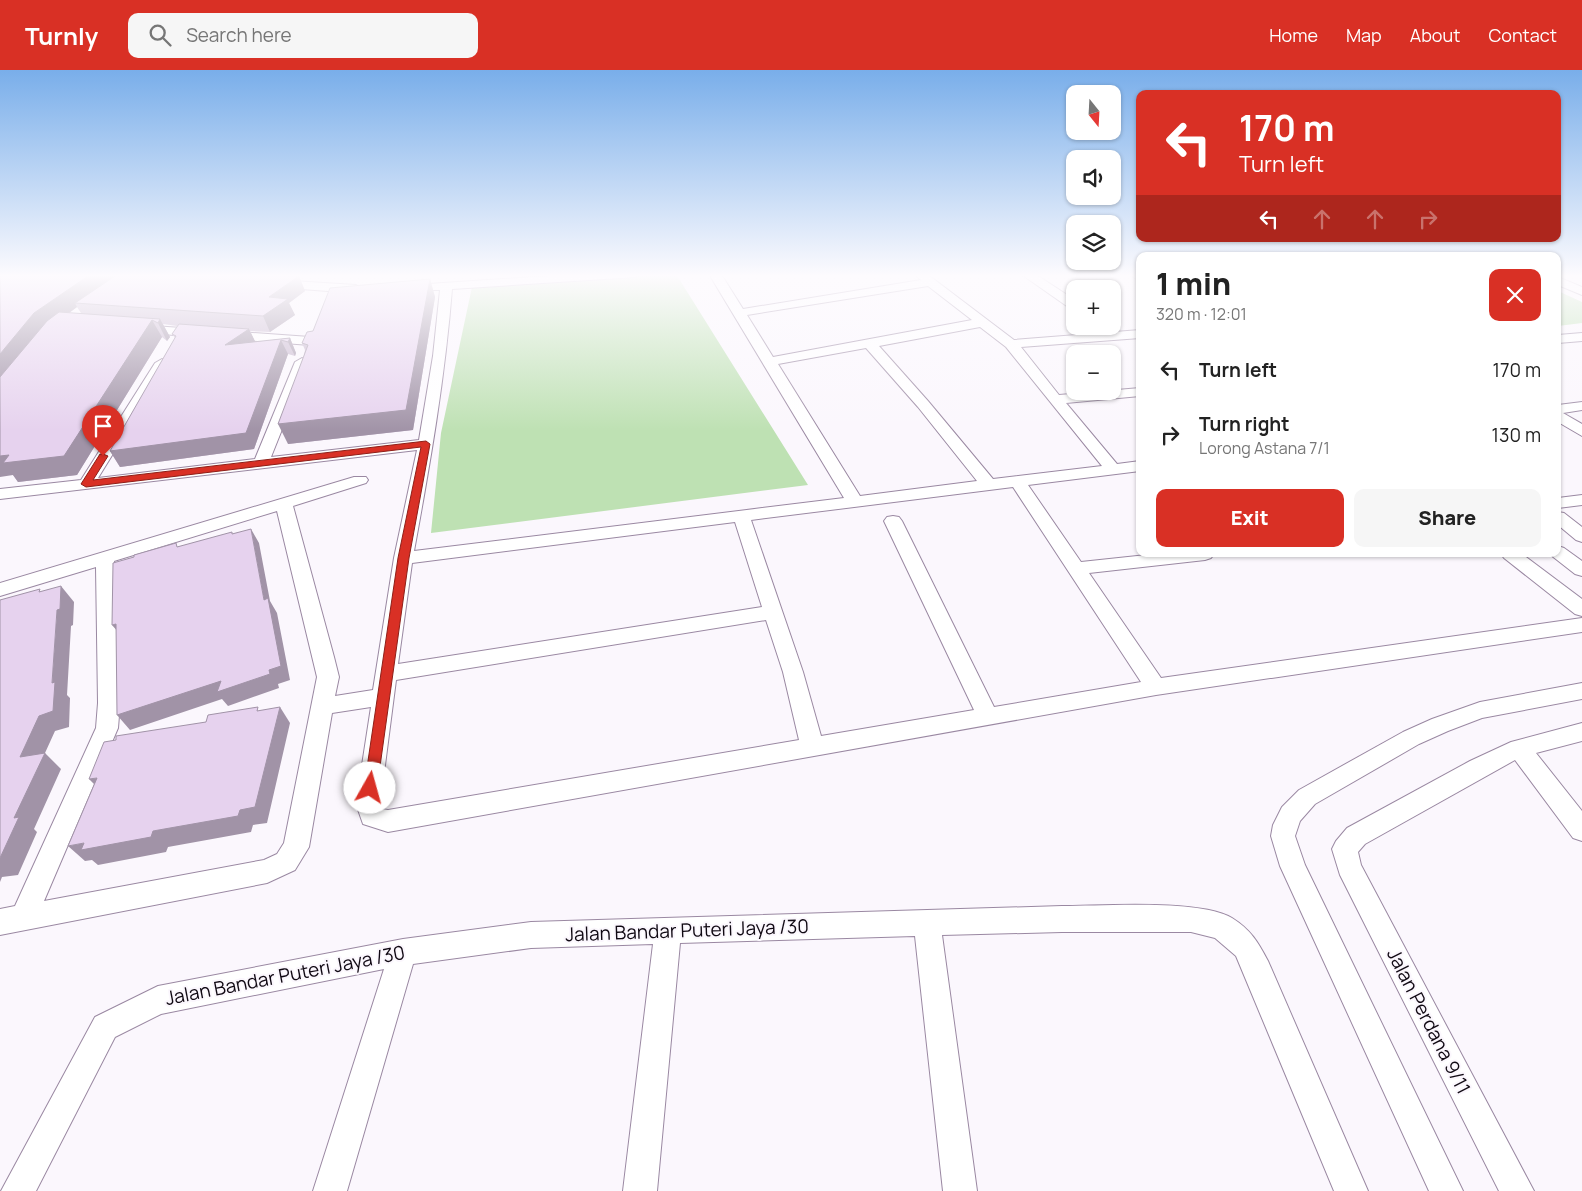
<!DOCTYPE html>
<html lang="en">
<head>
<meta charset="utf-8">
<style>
	body { margin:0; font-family:Manrope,sans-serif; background:#f6f6f6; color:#222; height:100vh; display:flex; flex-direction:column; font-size:19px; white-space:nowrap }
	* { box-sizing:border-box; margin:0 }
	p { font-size:16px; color:#767676 }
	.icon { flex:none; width:28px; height:28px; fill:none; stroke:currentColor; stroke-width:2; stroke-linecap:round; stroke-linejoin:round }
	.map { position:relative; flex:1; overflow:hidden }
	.drawer { position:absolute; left:1136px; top:182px; width:425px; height:305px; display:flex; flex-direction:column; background:#fff; border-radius:10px; box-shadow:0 1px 4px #0004 }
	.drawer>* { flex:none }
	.top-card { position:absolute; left:1136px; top:20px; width:425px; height:152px; border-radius:10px; box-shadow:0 1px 4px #0004; background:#d93025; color:#fff; overflow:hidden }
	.needle { width:32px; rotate:162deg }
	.fabs { position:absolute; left:1066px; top:15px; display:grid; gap:10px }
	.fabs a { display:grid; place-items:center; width:55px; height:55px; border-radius:10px; background:#fff; box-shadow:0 1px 4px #0004; font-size:25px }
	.pin { position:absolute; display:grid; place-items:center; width:42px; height:42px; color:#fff; margin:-51px -21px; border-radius:50% 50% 50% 0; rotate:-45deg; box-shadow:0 0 5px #0007 }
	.pin .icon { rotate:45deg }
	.me { position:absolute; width:55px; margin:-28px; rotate:7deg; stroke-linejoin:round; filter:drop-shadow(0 0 4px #0008) }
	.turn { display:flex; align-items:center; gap:18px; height:105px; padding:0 20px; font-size:22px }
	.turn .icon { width:65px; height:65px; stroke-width:2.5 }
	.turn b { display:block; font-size:35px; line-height:42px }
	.lanes { display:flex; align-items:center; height:48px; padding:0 20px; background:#0003; justify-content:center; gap:25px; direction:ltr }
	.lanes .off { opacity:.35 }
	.round { display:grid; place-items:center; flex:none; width:52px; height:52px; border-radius:10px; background:#f6f6f6 }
	.summary { display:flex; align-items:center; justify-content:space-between; height:85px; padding:0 20px }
	h1 { font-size:30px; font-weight:800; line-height:38px }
	.button { display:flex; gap:10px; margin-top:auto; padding:10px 20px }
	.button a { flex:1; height:58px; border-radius:10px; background:#d93025; color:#fff; font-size:20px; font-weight:800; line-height:58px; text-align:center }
	.button a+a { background:#f6f6f6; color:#222 }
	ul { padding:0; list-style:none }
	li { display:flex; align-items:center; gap:15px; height:65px; padding:0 20px }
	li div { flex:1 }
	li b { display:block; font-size:19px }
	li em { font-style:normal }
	header { display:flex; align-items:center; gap:30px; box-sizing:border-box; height:70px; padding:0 25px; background:#d93025; color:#fff }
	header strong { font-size:24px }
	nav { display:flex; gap:28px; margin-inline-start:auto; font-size:18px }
	.search { width:350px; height:45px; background:#f6f6f6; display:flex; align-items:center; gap:12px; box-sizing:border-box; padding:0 18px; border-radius:10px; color:#767676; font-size:19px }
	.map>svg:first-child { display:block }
	.green { fill:#bee1b3 }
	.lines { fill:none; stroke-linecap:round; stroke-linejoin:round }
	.minor-casing { stroke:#9a88a2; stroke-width:2 }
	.minor { fill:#fff; fill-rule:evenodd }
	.wall { fill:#c6b5cd; fill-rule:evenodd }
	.shaded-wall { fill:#a193a7 }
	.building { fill:#e6d2ee; stroke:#a193a7 }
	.route { fill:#d93025; stroke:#8d1f18 }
	.labels { text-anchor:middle; stroke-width:4; stroke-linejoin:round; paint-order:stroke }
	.near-street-label { font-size:19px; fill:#100913; stroke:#fbf7fd }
</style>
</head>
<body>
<header>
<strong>Turnly</strong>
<div class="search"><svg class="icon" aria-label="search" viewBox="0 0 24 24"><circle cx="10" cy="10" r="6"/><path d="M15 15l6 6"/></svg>Search here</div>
<nav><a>Home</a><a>Map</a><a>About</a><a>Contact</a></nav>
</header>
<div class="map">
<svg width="1582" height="1121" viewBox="0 0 1582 1121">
	<rect width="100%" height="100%" fill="#fbf7fd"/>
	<path class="green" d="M657 204H676L808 415 431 463 441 363 472 217Z
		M1558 221 1582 232V253L1558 256Z"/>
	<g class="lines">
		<defs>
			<path id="minor" d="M580 204H641L635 207 452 219C445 308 430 394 414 481L844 428 709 204H721L743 239 921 210 914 204H927L1014 270 1140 260V268L1021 277 1059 325 1140 318V326L1066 333 1117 394 1140 391V401L1028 415 1081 492 1156 484H1214L1211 488 1205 490 1089 503 1161 608 1582 548V562L1156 625 388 762 363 754 356 734 371 637 332 643 309 777 295 800 267 813 0 865V839L15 836 96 658 98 633 96 497 0 526V513L354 407H366L368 410 366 413 293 436 334 587 339 607 335 626 373 620 394 488 417 380 0 429V419L81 410 155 293 162 289 169 293 98 408 255 389 295 292 302 288 309 292 271 387 419 370 433 286 440 220H428L426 217 428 214ZM928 216 972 250 773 287 747 245ZM980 257 1006 277 1102 396 993 409 928 331 879 276ZM866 278 918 337 977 411 860 426 778 294ZM1013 417 1141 612 994 637 902 451 899 447 893 446 887 447 884 451 974 640 821 666 803 602 751 450ZM277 441 317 607 284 773 277 784 264 790 44 831 118 658 120 633 114 491ZM735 452 762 537 398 594 412 493ZM766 550 783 602 799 670 388 740 382 739 380 734 396 610Z
				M1021 204H1035L1075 230V240L1071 239Z
				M1128 204H1140V211Z
				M1558 207 1582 217V225L1558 215Z
				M277 210 356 215 362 219 356 223 273 217 271 214Z
				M139 255 310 267 317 271 310 275 134 262 133 259Z
				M1582 263V271L1558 273V265Z
				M1582 332V340L1563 343 1582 354V366L1558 352V335Z
				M1582 425V435L1558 438V428Z
				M1558 442 1564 443 1582 457V472L1576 470 1558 455Z
				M1558 476 1564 478 1582 491V506L1575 504 1552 486 1550 484H1558Z
				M1501 484H1522L1582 529V546L1575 544 1504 488Z
				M1582 613V629L1482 648 1448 661 1419 674 1315 734 1300 751 1295 766 1305 795 1463 1121H1429L1280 796 1271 766 1273 755 1282 737 1299 720 1403 662 1432 649 1480 632Z
				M1582 653V671L1536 683 1582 741V771L1573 768 1515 690 1365 774 1358 782 1361 795 1534 1121H1499L1340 805 1332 779 1336 771 1347 758 1470 691 1511 672Z
				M1062 836C1102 836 1200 829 1232 848 1251 860 1258 872 1268 891L1368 1121H1334L1236 886 1215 868 1191 862H1062L942 865 977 1121H943L915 866 680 873 657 1121H623L653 874 531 878 413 894 347 1121H313L384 899 161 944 115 967 36 1121H1L95 947 158 916 403 869 531 852Z"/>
		</defs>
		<use href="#minor" class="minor-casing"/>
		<use href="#minor" class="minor"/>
	</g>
	<path class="wall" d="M0 204H117V205L299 206 305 221 289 233 295 245 270 262 250 261 255 272 290 268 296 283 295 286 288 284 254 379 120 397 110 381 175 268 172 264 177 256 163 254 170 267 167 271 162 267 77 405 18 412 13 405ZM77 237 81 243H69Z
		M430 209 435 227 413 360 288 374 305 280 302 273 313 261Z"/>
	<path class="shaded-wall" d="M91 204H117L120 209 75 233 77 237 46 260 0 317V284L34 243Z
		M299 206 305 221 289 233 295 245 270 262 263 246 269 227Z
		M430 209 435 227 413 360 288 374 278 354Z
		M160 249 170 267 167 271 158 253Z
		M152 250 162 267 77 405 18 412 13 405 0 407V386Z
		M249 259 256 273 225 275Z
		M290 268 296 283 295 286 288 272Z
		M281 270 288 284 254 379 120 397 110 381Z
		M251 459 259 473 270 531 277 543 290 610 278 614 279 618 228 636 222 629 130 660 117 645 264 530Z
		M61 516 74 532 73 555 71 556 67 625 70 628 69 657 55 661 45 683 61 699 34 759 37 762 18 805 2 807 0 812V788L14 748 20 687 52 613 57 540Z
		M116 554 124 569 112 555Z
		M280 637 290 653 267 753 253 755 251 762 168 777 166 782 98 795 92 790 85 791 68 776 153 761 240 740Z
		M97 708 104 724 89 709Z"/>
	<path class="building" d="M0 204H91L34 243 0 284Z
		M118 204H276L299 206 269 227 288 229 263 246 75 233Z
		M430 209 406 340 278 354 308 275 302 273 307 262 313 261 330 218Z
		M59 242 160 249 158 253 152 250 64 386 3 393 9 385 0 386V307L47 251Z
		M179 254 249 259 225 275 290 268 288 272 281 270 246 363 110 381 176 266 172 264Z
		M251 459 264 530 268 528 281 596 269 600 270 604 217 622 221 611 117 645 116 554 112 555 113 493 134 487V485L176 473 177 477 232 462V464Z
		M61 516 60 539 57 540 52 613 55 612 53 641 39 646 20 687 45 683 14 748 19 747 0 788V530L40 519 39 522Z
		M258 637 257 641 280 637 255 737 240 740 238 746 153 761 151 767 81 780 84 773 68 776 97 708 89 709 104 672 116 670V666L206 652 208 645Z"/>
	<linearGradient id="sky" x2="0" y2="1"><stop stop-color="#79aeea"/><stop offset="0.57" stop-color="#fdfbfe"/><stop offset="1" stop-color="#fdfbfe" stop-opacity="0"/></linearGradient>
	<rect width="1582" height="361" fill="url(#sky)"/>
	<path class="route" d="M426 371 430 374 409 488 377 718 375 722 370 723 366 722 364 718 398 488 421 377 86 417 81 414 100 384H103L108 386 93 410Z"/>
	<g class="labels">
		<g class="near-street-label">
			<text transform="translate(687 860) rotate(-2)" y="7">Jalan Bandar Puteri Jaya /30</text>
			<text transform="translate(285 905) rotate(-11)" y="7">Jalan Bandar Puteri Jaya /30</text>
			<text transform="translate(1429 951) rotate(63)" y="7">Jalan Perdana 9/11</text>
		</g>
	</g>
</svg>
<div class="fabs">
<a><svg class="needle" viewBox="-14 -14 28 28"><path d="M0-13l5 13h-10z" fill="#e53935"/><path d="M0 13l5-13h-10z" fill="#767676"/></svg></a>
<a><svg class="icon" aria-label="sound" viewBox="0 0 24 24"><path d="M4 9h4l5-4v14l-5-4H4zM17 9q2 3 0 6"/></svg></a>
<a><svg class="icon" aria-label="layers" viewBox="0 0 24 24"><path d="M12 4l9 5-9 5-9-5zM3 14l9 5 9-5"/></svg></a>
<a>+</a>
<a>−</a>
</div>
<div class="pin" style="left:103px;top:386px;background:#d93025"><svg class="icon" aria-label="arrive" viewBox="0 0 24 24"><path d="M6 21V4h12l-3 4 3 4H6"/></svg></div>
<svg class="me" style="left:370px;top:718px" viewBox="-20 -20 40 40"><circle r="19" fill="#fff"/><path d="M0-13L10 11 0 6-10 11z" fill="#d93025"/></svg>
<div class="top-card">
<div class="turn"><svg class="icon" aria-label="left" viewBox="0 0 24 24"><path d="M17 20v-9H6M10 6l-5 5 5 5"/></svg><div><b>170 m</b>Turn left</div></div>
<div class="lanes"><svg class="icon" aria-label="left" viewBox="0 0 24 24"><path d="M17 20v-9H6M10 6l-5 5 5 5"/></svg><svg class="icon off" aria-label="ahead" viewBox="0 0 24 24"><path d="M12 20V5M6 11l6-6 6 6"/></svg><svg class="icon off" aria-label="ahead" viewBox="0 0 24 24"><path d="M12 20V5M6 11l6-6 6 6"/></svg><svg class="icon off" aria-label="right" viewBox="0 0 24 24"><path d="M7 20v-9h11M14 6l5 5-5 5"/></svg></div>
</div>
<section class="drawer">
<div class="summary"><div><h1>1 min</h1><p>320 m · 12:01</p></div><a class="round" style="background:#d93025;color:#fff"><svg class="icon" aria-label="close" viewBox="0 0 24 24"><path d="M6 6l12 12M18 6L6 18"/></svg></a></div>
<ul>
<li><svg class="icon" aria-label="left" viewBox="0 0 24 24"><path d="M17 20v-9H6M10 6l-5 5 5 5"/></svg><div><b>Turn left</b></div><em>170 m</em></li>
<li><svg class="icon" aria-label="right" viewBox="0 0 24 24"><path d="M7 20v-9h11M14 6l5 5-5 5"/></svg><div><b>Turn right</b><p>Lorong Astana 7/1</p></div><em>130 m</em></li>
</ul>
<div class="button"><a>Exit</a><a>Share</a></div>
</section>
</div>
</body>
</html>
